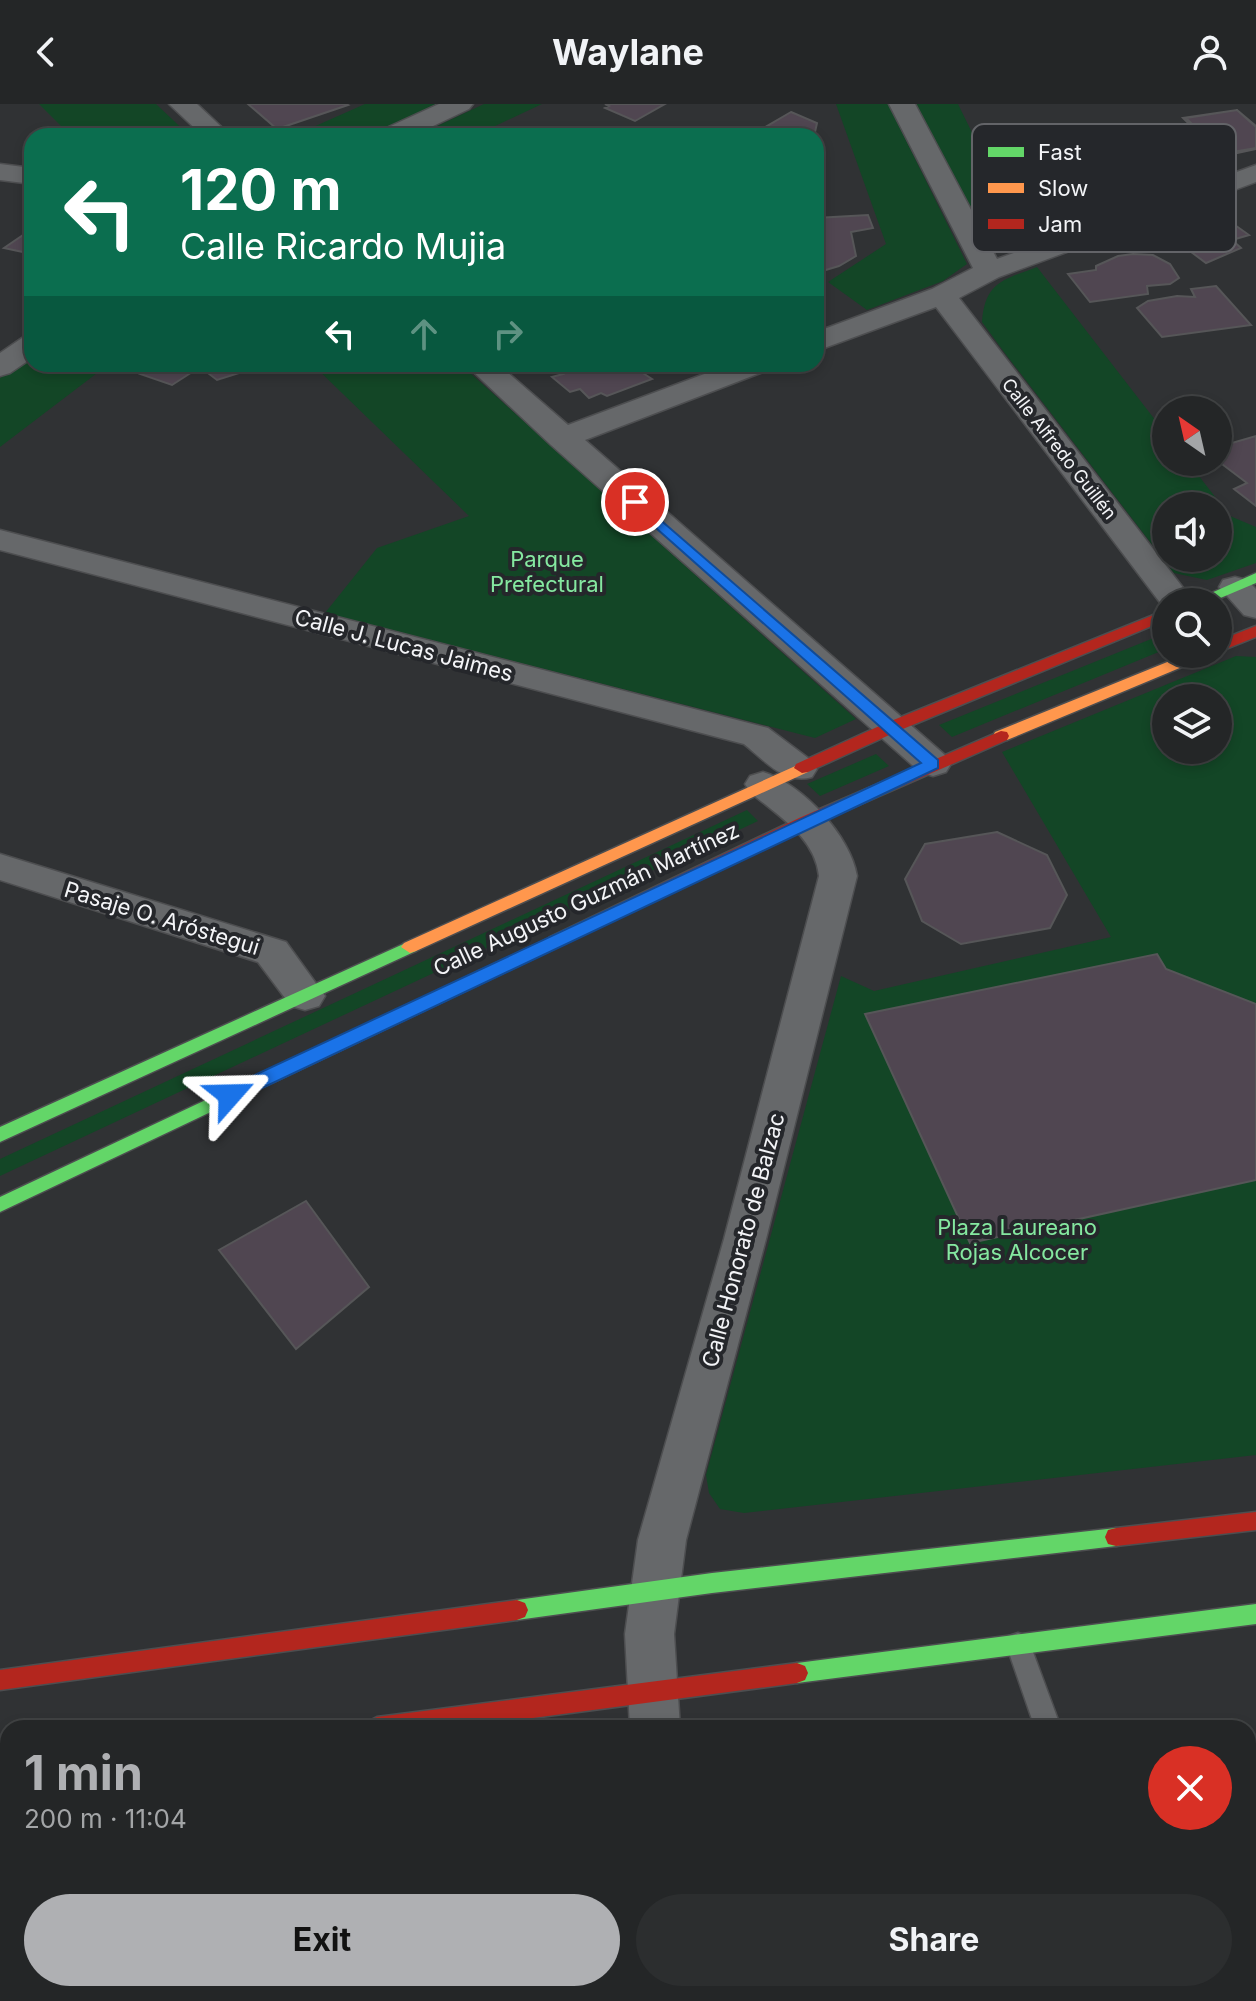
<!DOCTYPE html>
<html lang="en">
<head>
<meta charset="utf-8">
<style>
	body { margin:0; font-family:Inter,sans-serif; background:#2c2e2f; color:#f1f3f6; height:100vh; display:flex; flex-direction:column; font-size:30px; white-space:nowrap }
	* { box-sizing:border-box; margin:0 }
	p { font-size:26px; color:#a3a5a7 }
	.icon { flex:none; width:44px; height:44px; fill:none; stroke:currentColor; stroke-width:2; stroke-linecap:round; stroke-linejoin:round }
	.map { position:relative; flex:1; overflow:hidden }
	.panel { position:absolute; left:0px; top:1616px; width:1256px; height:282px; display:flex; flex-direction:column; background:#242627; border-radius:24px 24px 0 0; box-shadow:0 4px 12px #0003,0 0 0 2px #414344 }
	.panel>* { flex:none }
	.hud { position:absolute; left:24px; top:24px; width:800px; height:244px; border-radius:24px; box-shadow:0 4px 12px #0003,0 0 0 2px #414344; background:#0b6e4f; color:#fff; overflow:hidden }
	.needle { width:52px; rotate:326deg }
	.buttons { position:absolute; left:1152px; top:292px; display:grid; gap:16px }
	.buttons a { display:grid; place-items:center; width:80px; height:80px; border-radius:50%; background:#242627; box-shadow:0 4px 12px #0003,0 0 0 2px #414344; font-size:40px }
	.pin { position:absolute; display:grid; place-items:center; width:68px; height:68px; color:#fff; margin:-34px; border:4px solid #fff; border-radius:50%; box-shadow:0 2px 8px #0007 }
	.me { position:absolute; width:88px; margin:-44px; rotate:65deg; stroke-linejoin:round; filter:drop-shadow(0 0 6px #0008) }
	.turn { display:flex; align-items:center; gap:28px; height:168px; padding:0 24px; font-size:36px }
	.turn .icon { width:104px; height:104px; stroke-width:2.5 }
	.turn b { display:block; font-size:56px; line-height:68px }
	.lanes { display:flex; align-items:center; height:76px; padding:0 24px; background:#0003; justify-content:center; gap:40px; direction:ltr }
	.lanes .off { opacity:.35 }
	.round { display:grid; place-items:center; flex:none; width:84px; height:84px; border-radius:42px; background:#2c2e2f }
	.summary { display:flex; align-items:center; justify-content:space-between; height:136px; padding:0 24px }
	h1 { font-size:48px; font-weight:700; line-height:60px; color:#afb0b3 }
	.cta { display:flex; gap:16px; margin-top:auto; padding:16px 24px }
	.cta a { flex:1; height:92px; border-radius:48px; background:#afb0b3; color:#111; font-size:32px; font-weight:700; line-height:92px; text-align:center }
	.cta a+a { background:#2c2e2f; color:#f1f3f6 }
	header { display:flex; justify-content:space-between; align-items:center; height:104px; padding:0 24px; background:#242627; font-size:36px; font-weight:700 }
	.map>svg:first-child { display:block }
	.green { fill:#134626; fill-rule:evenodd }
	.building { fill:#504651; stroke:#565658; stroke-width:2 }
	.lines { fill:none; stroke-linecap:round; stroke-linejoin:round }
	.lane-casing { stroke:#4d4e50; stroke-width:3 }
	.street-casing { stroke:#4d4e50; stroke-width:3 }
	.fast-casing { stroke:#4d4e50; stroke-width:3 }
	.slow-casing { stroke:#4d4e50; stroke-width:3 }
	.jam-casing { stroke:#4d4e50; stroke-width:3 }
	.lane { fill:#66686a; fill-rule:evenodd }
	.street { fill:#66686a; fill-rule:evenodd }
	.fast { fill:#63d668; fill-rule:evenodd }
	.slow { fill:#ff974d; fill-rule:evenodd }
	.jam { fill:#b3261e; fill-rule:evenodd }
	.route { fill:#1a73e8; stroke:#114b97; stroke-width:2 }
	.labels { text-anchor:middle; stroke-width:8; stroke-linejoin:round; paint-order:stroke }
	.far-street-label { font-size:18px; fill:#f3f4f7; stroke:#25272b }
	.park-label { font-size:22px; fill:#85e8a0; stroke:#25272b }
	.street-label { font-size:22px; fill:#f3f4f7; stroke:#25272b }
	.key { fill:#25272b; stroke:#636468; stroke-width:2 }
	.key-label { font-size:22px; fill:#f3f4f7 }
</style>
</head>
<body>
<header><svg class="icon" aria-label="back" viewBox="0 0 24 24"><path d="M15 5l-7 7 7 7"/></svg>Waylane<svg class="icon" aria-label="person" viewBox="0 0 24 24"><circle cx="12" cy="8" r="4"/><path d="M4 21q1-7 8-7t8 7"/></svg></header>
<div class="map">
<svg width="1256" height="1897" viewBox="0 0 1256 1897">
	<rect width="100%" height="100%" fill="#303234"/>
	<path class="green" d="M39 0H156L190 32H71Z
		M365 0H437L367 32H293Z
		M484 0H542L474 32H416Z
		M836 0H888L967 160 943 177 867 206 828 178 886 140Z
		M916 0H958L1018 122 1043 138C1020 144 1003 144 982 130Z
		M1037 163 1166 330V358H1188L1230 412 1256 423V459L1207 476 1174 469 1004 248 982 218C985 178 1003 176 1037 163ZM1166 402H1218V454H1166Z
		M32 250V260H109L0 343V274Z
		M312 260H460L856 615 815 634 325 509 377 444 469 412Z
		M1166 529V545L952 633 939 621Z
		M1236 552 1256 553V1351L744 1409 720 1405 709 1389 706 1371 841 872 874 887 1111 833 1002 648ZM1166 594H1218V646H1166Z
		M876 650 889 662 820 692 807 680Z
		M747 706 758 717 0 1072V1055Z"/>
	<path class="building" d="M248 0H346L348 1 277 25Z
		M605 0H665L635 17 605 4 609 2Z
		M1237 6 1256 22V45L1224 52 1186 14Z
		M1237 6 1256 23V44L1220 50 1183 14Z
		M791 8 817 19 815 28 808 32H750Z
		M868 111 873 124 851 128 856 152 839 162 816 169V114Z
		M1225 114 1249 131 1232 136 1241 144 1206 159 1171 133Z
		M32 125V150L4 144Z
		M1133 150 1153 151 1170 160 1179 174 1170 180 1147 182 1148 190 1090 198 1068 170 1096 166V162L1118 152Z
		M1216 182 1251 221 1162 233 1137 204 1148 197 1177 192 1195 193 1191 185Z
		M152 260H268L217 276 200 263 172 281 140 270Z
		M612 260 618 265 632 262 652 275 607 292 601 289 589 294 580 285 570 288 552 273 563 270 551 261 553 260Z
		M1256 332V402L1234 385 1247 379 1218 357V343Z
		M997 728 1047 751 1067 791 1050 824 961 840 922 817 905 775 925 740Z
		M1157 850 1166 865 1256 900V1076L970 1139 865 910Z
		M306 1097 369 1183 296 1245 219 1146Z"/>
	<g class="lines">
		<defs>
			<path id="lane" d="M1018 1529 1027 1532 1030 1540 1061 1624H1035L1006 1540 1009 1532Z
				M1129 1890H1157L1160 1897H1132Z"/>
			<path id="street" d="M169 0H197L231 32H203Z
				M439 0H473L469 5 412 32H378L382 26Z
				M889 0H915L997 155 1256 61V78L999 173 959 194 1194 498H1166L1165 505 936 203 816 247V228L932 185 973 164Z
				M0 60 32 64V80L0 76Z
				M32 231V254L10 269 0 272V249L22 234Z
				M465 260H498L568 321 731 260H773L768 266 585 336 946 652 951 660 946 668 933 672 920 668 551 341Z
				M0 426 768 624 812 657 817 665 812 673C784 681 764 656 744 640L0 446Z
				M1235 473 1247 476 1256 485V514L1244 511 1219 483 1223 476Z
				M763 668C801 679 851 732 857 772L766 1135 686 1436 674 1530 680 1624H630L625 1530 638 1436 724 1135 819 772C815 733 778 712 750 688L745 680 750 672Z
				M0 750 286 838 325 892 319 902 305 906 291 902 258 858 0 776Z
				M681 1890H735L736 1897H682Z"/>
			<path id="fast" d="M1256 469V479L1211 498H1191Z
				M556 831 565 837 562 841 0 1108V1093Z
				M410 837 416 839 419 843 416 847 0 1038V1023Z
				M1116 1424 1124 1426 1127 1433 1124 1440 1116 1442 712 1489 517 1516 509 1513 506 1506 509 1499 517 1496 712 1469Z
				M1256 1500V1520L797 1579 789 1576 786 1569 789 1562 797 1559Z
				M8 1658V1680L0 1681V1659Z"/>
			<path id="slow" d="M1187 550H1209L1206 553 1007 636H995L993 632 995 628Z
				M802 659 810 664 808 668 416 847 410 849 401 843 404 839Z"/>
			<path id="jam" d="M1166 506V516L898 627 808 668 802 669 794 664 796 660 886 619Z
				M1256 522V533L1218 548V537Z
				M1001 627 1007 628 1009 632 1007 636 811 722 562 841 556 843 547 837 550 833 799 714Z
				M1256 1408V1426L1116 1442 1108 1440 1105 1433 1108 1426 1116 1424Z
				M517 1496 525 1499 528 1506 525 1513 517 1516 0 1586V1566Z
				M797 1559 805 1562 808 1569 805 1576 797 1579 457 1624H366L369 1617 377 1613Z"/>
		</defs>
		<use href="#lane" class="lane-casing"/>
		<use href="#street" class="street-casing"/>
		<use href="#fast" class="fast-casing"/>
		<use href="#slow" class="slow-casing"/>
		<use href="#jam" class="jam-casing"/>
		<use href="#lane" class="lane"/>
		<use href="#street" class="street"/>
		<use href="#fast" class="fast"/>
		<use href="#slow" class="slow"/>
		<use href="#jam" class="jam"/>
	</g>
	<path class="route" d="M635 394 938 656V664L237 996H223L221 991 223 986 921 659 630 401V395Z"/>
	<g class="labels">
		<g class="far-street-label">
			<text transform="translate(1059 345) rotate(52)" y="6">Calle Alfredo Guillén</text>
		</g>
		<g class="park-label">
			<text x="547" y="463">Parque<tspan x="547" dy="25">Prefectural</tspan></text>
			<text x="1017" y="1131">Plaza Laureano<tspan x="1017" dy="25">Rojas Alcocer</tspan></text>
		</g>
		<g class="street-label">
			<text transform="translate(404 541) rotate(15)" y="8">Calle J. Lucas Jaimes</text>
			<text transform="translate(586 795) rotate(-25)" y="8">Calle Augusto Guzmán Martínez</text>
			<text transform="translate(162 814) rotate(17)" y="8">Pasaje O. Aróstegui</text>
			<text transform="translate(743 1136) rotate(-75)" y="8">Calle Honorato de Balzac</text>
		</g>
	</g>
	<rect x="972" y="20" width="264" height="128" rx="12" class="key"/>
	<rect x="988" y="43" width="36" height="10" fill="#63d668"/>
	<rect x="988" y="79" width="36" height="10" fill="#ff974d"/>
	<rect x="988" y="115" width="36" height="10" fill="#b3261e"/>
	<g class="key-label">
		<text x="1038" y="56">Fast</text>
		<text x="1038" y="92">Slow</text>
		<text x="1038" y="128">Jam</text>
	</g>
</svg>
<div class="buttons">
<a><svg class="needle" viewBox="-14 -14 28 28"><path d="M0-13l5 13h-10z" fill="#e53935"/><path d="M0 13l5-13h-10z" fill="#a3a5a7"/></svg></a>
<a><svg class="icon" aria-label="sound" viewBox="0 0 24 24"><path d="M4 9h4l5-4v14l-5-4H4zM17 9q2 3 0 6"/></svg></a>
<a><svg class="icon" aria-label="search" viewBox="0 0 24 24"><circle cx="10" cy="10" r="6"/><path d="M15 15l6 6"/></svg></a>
<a><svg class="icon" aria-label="layers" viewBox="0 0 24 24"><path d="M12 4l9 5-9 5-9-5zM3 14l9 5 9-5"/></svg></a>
</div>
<div class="pin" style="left:635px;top:398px;background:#d93025"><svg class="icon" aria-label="arrive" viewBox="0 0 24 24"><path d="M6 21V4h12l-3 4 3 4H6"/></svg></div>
<svg class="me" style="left:230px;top:991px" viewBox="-20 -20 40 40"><path d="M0-17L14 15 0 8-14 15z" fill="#1a73e8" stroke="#fff" stroke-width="4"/></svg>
<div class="hud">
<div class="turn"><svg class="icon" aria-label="left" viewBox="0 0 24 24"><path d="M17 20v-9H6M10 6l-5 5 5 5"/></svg><div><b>120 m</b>Calle Ricardo Mujia</div></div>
<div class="lanes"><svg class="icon" aria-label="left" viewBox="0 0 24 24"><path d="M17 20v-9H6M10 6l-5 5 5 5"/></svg><svg class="icon off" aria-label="ahead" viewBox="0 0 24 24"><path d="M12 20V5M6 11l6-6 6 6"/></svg><svg class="icon off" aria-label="right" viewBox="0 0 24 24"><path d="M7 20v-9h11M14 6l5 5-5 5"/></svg></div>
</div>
<section class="panel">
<div class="summary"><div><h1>1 min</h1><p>200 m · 11:04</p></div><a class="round" style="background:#d93025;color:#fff"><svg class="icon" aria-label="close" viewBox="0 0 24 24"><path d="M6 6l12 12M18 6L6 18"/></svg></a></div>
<div class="cta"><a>Exit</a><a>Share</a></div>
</section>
</div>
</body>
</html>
